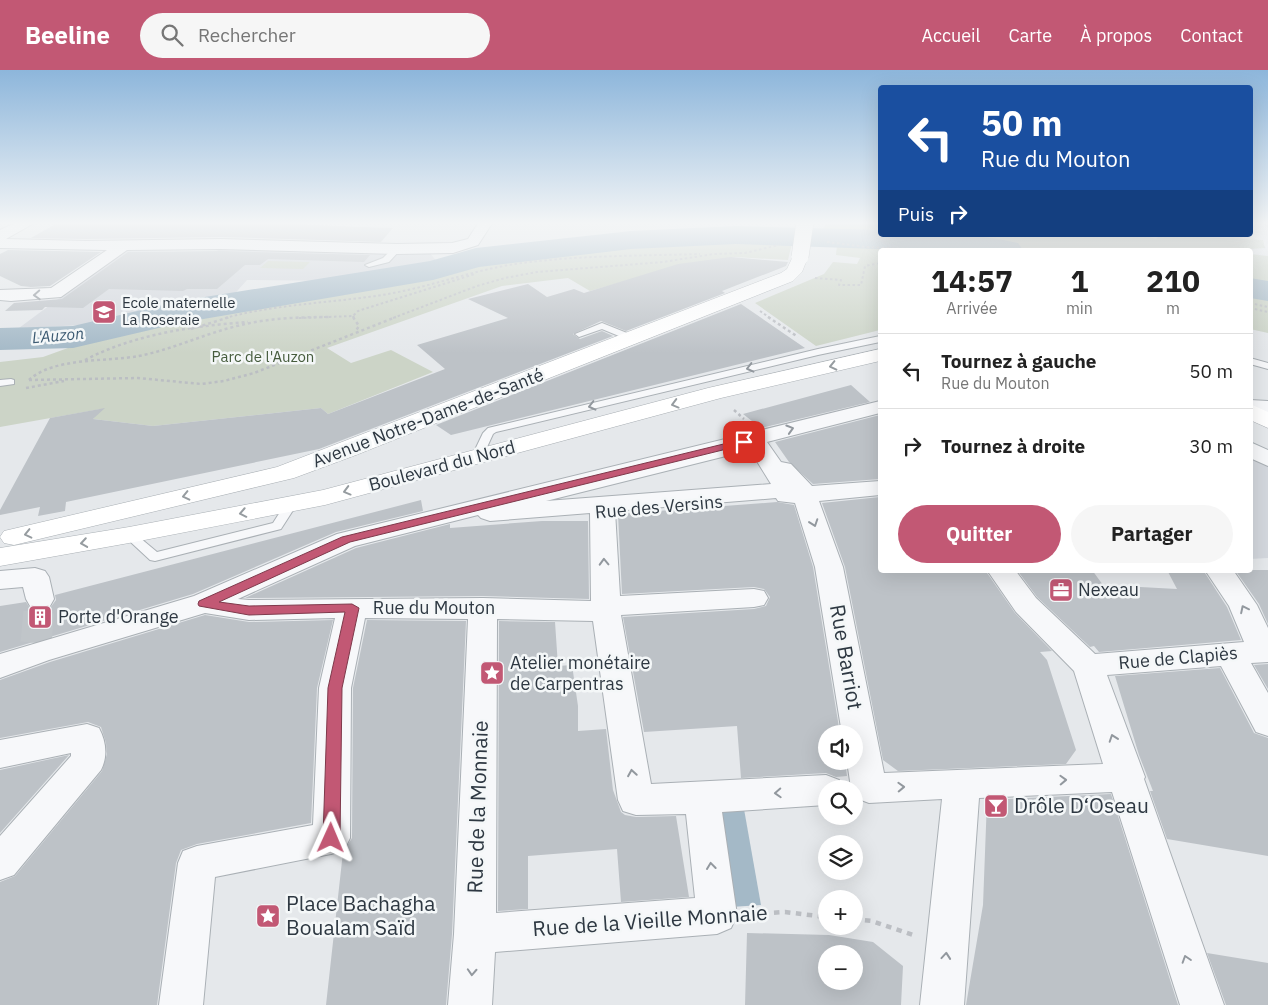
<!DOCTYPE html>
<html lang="fr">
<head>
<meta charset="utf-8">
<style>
	body { margin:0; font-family:"IBM Plex Sans",sans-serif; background:#f6f6f6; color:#222; height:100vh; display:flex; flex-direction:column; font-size:19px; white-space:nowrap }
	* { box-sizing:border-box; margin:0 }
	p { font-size:16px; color:#767676 }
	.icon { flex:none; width:28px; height:28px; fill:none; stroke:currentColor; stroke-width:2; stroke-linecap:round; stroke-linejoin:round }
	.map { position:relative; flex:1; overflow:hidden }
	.side { position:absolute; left:878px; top:178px; width:375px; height:325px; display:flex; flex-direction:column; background:#fff; border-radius:5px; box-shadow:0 5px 20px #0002 }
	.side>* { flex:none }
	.guide { position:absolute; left:878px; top:15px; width:375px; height:152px; border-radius:5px; box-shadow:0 5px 20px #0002; background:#1a4fa0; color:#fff; overflow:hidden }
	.fabs { position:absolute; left:818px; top:655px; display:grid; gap:10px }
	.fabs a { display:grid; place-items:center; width:45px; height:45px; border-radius:50%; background:#fff; box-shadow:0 5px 20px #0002; font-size:25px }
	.pin { position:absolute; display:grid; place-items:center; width:42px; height:42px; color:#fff; margin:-21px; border-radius:10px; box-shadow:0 2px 8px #0006 }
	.me { position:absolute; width:55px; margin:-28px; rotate:1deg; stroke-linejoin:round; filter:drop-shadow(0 0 4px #0008) }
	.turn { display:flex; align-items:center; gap:18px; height:105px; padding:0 20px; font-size:22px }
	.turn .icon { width:65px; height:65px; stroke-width:2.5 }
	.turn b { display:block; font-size:35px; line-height:42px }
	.then { display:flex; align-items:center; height:48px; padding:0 20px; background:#0003; gap:10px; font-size:19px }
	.eta { display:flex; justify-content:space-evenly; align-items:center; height:85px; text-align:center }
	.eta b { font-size:30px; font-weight:800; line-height:35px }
	.button { display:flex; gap:10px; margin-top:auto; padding:10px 20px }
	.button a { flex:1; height:58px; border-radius:30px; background:#c25874; color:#fff; font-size:20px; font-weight:800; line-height:58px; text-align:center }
	.button a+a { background:#f6f6f6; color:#222 }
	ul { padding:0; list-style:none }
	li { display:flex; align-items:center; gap:15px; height:75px; padding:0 20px; border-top:1px solid #e0e0e0 }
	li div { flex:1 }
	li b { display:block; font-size:19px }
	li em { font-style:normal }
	header { display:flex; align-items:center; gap:30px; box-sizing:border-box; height:70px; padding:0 25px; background:#c25874; color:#fff }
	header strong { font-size:24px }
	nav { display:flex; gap:28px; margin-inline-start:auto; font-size:18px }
	.search { width:350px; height:45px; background:#f6f6f6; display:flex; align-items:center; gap:12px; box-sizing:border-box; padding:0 18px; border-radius:28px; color:#767676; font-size:19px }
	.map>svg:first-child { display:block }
	.built { fill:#d3d7dd }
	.green { fill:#ccd4c7 }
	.water { fill:#a4b9c7 }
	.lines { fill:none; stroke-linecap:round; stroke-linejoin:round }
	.river { fill:#a4b9c7; fill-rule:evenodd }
	.building { fill:#bdc2c7; fill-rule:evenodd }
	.street-tunnel { stroke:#c0c5c9; stroke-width:31; stroke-dasharray:31 16; stroke-linecap:butt }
	.lane-casing { stroke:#aab0b5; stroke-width:2 }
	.street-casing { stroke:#aab0b5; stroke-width:2 }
	.secondary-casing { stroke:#aab0b5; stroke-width:1 }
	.path-far2 { stroke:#bbbec3; stroke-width:2; stroke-dasharray:2.5 2.5; stroke-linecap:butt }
	.path-far1 { stroke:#bbbec3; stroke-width:2.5; stroke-dasharray:3 3; stroke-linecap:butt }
	.path { stroke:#bbbec3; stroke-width:4.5; stroke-dasharray:5.5 5.5; stroke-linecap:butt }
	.lane { fill:#f7f8fa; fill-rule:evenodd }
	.street { fill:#f7f8fa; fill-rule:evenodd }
	.secondary { fill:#fff; fill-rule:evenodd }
	.secondary-bridge-casing { stroke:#aab0b5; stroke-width:18; stroke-linecap:butt }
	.secondary-bridge { stroke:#fff; stroke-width:17 }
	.oneway { stroke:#92989e }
	.oneway2 { stroke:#969ca0 }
	.route { fill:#c25874; stroke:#7e394b }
	.labels { text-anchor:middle; stroke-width:5; stroke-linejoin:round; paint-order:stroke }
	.far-poi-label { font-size:15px; fill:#2e3842; stroke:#f4f7f8; text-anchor:start }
	.far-park-label { font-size:15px; fill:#465c3d; stroke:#f4f7f8 }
	.far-water-label { font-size:16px; font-style:italic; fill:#3c5a72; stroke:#f4f7f8 }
	.street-label { font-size:18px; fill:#2e3842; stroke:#f4f7f8 }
	.poi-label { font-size:18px; fill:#2e3842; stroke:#f4f7f8; text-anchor:start }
	.near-street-label { font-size:21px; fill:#2e3842; stroke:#f4f7f8 }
	.near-poi-label { font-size:21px; fill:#2e3842; stroke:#f4f7f8; text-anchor:start }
</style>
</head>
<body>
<header>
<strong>Beeline</strong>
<div class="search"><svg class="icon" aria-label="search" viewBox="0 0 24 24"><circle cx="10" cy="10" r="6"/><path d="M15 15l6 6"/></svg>Rechercher</div>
<nav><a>Accueil</a><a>Carte</a><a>À propos</a><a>Contact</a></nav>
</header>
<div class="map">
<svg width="1268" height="935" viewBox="0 0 1268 935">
	<rect width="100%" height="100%" fill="#e5e8eb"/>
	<path class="built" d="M221 177 429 182 438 193 342 211 247 210 229 230 105 254 19 258 123 181 215 183Z
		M1250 385 1268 395V488L1250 489Z"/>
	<path class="green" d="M826 152 880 153V165H1142L1156 169 1160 165 1263 170 1265 178 1233 180H880V260L816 276 755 233 824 204 833 192 857 194 860 188 836 185 837 175 792 173 788 190 735 187 668 199 590 221 568 208 502 216 327 278 351 293 391 280 433 302 328 344 321 338 153 356 93 349 101 339 0 357V292L43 287 101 266 225 235 387 212 518 185 820 168Z
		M1250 184 1268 186V263L1250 259Z
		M268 191 310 192 303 199 260 198Z"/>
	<path class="water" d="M744 739 761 835 731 837 717 740Z"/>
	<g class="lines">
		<path class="river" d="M736 156 880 160V165C926 165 974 162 1018 173L1023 180H906L736 174 631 179 479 197 433 210 180 253 73 278 0 280V258L73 256 180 231 430 191 476 178 631 161Z
			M1250 208 1268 211V231L1250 228Z"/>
	</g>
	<path class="building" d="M59 152H227L393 158 381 172 221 167 86 169 31 168Z
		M8 180 101 182 50 216 31 217 21 216 0 206V184Z
		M221 181 370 185 364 192 268 189 260 195H245L217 219H187L183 221 109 219 83 238 45 237 42 240 5 241 14 233 62 229 128 182Z
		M731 187 788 192 786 196 722 221 725 223 626 261 601 251 573 264 580 269 602 261 613 266 319 379 66 432 65 441 38 446 40 437 0 445V440L50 348 105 338 93 349 153 356 321 338 328 344 445 299 417 275 508 248 468 229 528 214 547 227 574 219 584 223 678 194Z
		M741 234 805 278 451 365 436 355Z
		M851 315 870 332 761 358 743 344Z
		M880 345V409L813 414 789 392 775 372Z
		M880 427V500H985L1015 543 1052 581 1040 582 1047 590 1076 680 1066 694 898 701 883 690 845 497 822 433Z
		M421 430 423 441 336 462 193 524 0 582V536L26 532 30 538 40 540 50 538 56 530 55 525Z
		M777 432 794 435 813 497 840 664H826V691H845L847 706 836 707 826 703 741 708 737 656 644 662 623 547 754 539 766 536 770 527 764 519 754 517 622 524 618 444Z
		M542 451H588L589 529 483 526 245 528 356 478 450 454V458Z
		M1017 500H1092L1103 515 1177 519 1167 500H1203L1227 537 1241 570 1099 582 1094 576 1090 577 1037 527Z
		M1235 500H1268V554L1259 534Z
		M205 545 249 552 333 550 317 618 311 753 197 774 181 780 176 793 157 935H0V812L15 806 102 701 107 684 106 673 101 657 88 652 0 668V610L50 592Z
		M367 550 466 551 452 864 446 935H326L343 782 352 768 353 618Z
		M499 551 555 552 558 596 572 595 578 636V661L606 659 613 720 621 742 625 745 636 747 676 746 689 827 621 832 617 779 528 786V839L498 841Z
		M1268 594V619L1254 595Z
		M1220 598 1254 663 1268 668V786L1167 769 1150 721H1153L1139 685 1115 606Z
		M69 685 0 763V700Z
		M1111 724 1178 935H966L983 835 987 730Z
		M747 863 829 865 873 872 903 896 901 935H745ZM826 884H854V911H826Z
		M1207 883 1268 893V935H1226Z"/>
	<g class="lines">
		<path class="street-tunnel" d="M36 573 40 529"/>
		<defs>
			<path id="lane" d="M1263 152H1268V156Z
				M394 177 401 179 389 192 369 197 365 195 383 188Z
				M602 253 637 267 638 269 634 272 631 271 602 259 579 267 575 264Z
				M880 266V272L818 285 496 362 493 364 482 388 478 389 472 386 483 363 488 358 818 279Z
				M1250 288 1268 293V299L1250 294Z
				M11 309 14 310V314L0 316V310Z
				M291 430 297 434 281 459 155 491 150 490 123 465 129 461 133 462 157 482 273 453 287 431Z"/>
			<path id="street" d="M17 152H36L6 169 86 171 221 169 397 174 452 173 468 169 479 152H493L478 175 453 183 397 184 221 179 127 180 61 227 11 231 0 230V220L51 218 107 180 0 178V160Z
				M1250 330 1268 331V343L1250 342Z
				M880 331V343L767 372 781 392 791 394 812 416 880 411V425L819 431 843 497 884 703 1103 694 1074 601 1016 542 987 500H1015L1036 528 1095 584 1244 572 1229 536 1205 500H1233L1257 535 1268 558V592L1251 593 1268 623V666L1256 662 1221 596 1107 605 1145 707 1144 709 1224 935H1180L1112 722 979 728 964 935H920L942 729 869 733 856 728 854 719 851 718 847 691H854V664H842L815 497 795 433 778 431 776 428 615 441 620 526 754 519 764 521 768 528 764 535 754 537 621 545 651 714 826 705 839 710 843 719H826V735L722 742 737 845 731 858 717 864 495 882 492 935H448L454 864 468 549 365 548 351 618 350 768 344 780 331 784 215 807 203 935H159L178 793 183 781 197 776 313 755 319 618 335 548 249 550 205 543 49 590 0 608V584L194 526 337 464ZM750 380 771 414 546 431ZM590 443 591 531 483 528 249 530 238 529 355 476 478 445 481 448 490 451ZM497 549 593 551 618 730 623 741 636 745 686 744 695 828 496 843Z
				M1250 372 1268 380V396L1250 388Z
				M35 498 45 501 49 507 54 529 50 536 40 538 30 536 26 529 23 517 0 519V501Z
				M87 654 99 658C106 671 108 686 101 700L14 805 0 810V766L71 686V683L0 698V670Z"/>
			<path id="secondary" d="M800 182 806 184 808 187 802 202 793 211 356 385 294 408 14 475 4 473 0 467 4 461 277 397 781 203 787 199 794 184Z
				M880 279V291L721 328 325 435 129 473 0 496V478L129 457 323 420 708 318Z
				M1250 334 1268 342V358L1250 350Z"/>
		</defs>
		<use href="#lane" class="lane-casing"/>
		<use href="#street" class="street-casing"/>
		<use href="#secondary" class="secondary-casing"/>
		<path class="path-far2" d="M827 172 866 177 933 180
			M815 208 841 210 839 215H861L865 196 880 193
			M1250 233 1268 237
			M1250 238 1268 242
			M760 241 770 248
			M353 246 354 248
			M225 248C277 234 330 233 382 225 427 218 470 201 515 194 576 185 638 186 700 184
			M299 248 353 246 358 241 475 204
			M393 248 477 216 505 208 537 202 663 192 714 184 745 183 779 175"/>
		<path class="path-far1" d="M353 247 359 256 355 262
			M768 247 798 267
			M191 259 230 247
			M85 290C135 264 193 256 248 252
			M29 310 138 308 201 314 224 311 254 303 396 247
			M29 310C54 287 106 292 139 286 174 279 206 263 241 255 270 248 301 247 331 247
			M26 318 64 311
			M734 340 744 349"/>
		<path class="path" d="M752 844 785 842 826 847
			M854 849 872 851 913 865"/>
		<use href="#lane" class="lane"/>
		<use href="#street" class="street"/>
		<use href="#secondary" class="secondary"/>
		<defs>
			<path id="secondary-bridge" d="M800 187 805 152"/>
		</defs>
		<use href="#secondary-bridge" class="secondary-bridge-casing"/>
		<use href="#secondary-bridge" class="secondary-bridge"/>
	</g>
	<defs><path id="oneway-chevron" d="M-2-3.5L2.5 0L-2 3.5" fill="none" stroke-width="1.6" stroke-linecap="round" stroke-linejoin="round" transform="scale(1.25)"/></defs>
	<g class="oneway">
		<use href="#oneway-chevron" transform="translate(37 225) rotate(177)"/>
		<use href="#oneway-chevron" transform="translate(750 298) rotate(166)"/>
		<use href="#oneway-chevron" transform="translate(592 336) rotate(166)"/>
		<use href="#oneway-chevron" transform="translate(790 359) rotate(-17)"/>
		<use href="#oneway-chevron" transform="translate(814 453) rotate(71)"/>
		<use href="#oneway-chevron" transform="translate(604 492) rotate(-92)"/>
		<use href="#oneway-chevron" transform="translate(1244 539) rotate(-116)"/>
		<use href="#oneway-chevron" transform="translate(1113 668) rotate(-109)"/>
		<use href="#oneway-chevron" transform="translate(632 703) rotate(-99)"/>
		<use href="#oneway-chevron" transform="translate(1063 710) rotate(-2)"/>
		<use href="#oneway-chevron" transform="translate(901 717) rotate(-2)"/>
		<use href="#oneway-chevron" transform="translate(778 723) rotate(177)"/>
		<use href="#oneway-chevron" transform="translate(711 796) rotate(-97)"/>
		<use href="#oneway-chevron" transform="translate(946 886) rotate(-85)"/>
		<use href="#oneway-chevron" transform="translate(1186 889) rotate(-108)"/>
		<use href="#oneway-chevron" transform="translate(472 902) rotate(93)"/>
	</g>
	<g class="oneway2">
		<use href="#oneway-chevron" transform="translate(833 296) rotate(167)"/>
		<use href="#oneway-chevron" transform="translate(675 334) rotate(165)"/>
		<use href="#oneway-chevron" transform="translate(347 421) rotate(165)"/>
		<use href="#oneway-chevron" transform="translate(186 426) rotate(167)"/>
		<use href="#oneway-chevron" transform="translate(243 443) rotate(169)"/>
		<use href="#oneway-chevron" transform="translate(28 464) rotate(167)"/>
		<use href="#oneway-chevron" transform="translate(84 473) rotate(171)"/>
	</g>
	<linearGradient id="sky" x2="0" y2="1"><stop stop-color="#8db6db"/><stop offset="0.54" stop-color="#f3f5f6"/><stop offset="1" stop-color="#f3f5f6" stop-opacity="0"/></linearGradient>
	<rect width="1268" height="283" fill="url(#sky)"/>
	<path class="route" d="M744 369 747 370V374L350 472 219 532 249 536 352 534 359 538 342 618 340 768 337 773 331 775 326 773 323 768 328 618 345 542 249 545 199 536 198 534 199 531 342 467Z"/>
	<defs>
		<symbol id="school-square" viewBox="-11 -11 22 22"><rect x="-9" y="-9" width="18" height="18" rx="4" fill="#c25874" stroke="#f4f7f8"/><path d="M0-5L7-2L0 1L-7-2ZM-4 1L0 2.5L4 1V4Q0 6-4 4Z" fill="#fff"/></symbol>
		<symbol id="office-square" viewBox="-11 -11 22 22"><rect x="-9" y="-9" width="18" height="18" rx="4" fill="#c25874" stroke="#f4f7f8"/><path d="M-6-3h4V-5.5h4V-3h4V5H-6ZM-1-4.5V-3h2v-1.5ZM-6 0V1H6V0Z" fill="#fff"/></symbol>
		<symbol id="building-square" viewBox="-11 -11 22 22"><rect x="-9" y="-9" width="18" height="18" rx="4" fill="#c25874" stroke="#f4f7f8"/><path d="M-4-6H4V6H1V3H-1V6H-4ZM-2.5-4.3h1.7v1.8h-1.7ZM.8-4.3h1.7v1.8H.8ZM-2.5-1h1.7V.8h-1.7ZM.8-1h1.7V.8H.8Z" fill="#fff"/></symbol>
		<symbol id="sight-square" viewBox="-11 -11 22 22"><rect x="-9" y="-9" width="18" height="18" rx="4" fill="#c25874" stroke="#f4f7f8"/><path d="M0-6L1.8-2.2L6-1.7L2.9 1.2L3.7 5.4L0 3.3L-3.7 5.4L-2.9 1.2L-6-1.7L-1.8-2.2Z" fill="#fff"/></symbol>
		<symbol id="bar-square" viewBox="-11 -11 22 22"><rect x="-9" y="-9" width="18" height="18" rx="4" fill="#c25874" stroke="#f4f7f8"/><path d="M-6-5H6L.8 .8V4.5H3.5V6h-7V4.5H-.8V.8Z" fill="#fff"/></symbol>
	</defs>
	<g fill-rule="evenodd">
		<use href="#school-square" x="90" y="228" width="28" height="28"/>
		<use href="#office-square" x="1047" y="506" width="28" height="28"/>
		<use href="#building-square" x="26" y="533" width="28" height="28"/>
		<use href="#sight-square" x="478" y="589" width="28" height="28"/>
		<use href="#bar-square" x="982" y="722" width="28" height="28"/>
		<use href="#sight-square" x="254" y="832" width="28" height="28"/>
	</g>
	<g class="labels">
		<g class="far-poi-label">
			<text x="122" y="238">Ecole maternelle<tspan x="122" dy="17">La Roseraie</tspan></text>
		</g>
		<g class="far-park-label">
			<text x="263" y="292">Parc de l'Auzon</text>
		</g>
		<g class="far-water-label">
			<text transform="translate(58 265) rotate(-5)" y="6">L'Auzon</text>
		</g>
		<g class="street-label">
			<text transform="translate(428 348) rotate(-21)" y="6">Avenue Notre-Dame-de-Santé</text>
			<text transform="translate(442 396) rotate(-15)" y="6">Boulevard du Nord</text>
			<text transform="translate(659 437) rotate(-5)" y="6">Rue des Versins</text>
			<text x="434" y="544">Rue du Mouton</text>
			<text transform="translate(1178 588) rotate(-5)" y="6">Rue de Clapiès</text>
		</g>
		<g class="poi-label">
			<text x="1078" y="526">Nexeau</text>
			<text x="58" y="553">Porte d'Orange</text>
			<text x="510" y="599">Atelier monétaire<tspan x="510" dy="21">de Carpentras</tspan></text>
		</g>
		<g class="near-street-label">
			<text transform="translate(846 587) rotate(80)" y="7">Rue Barriot</text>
			<text transform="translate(478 737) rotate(-88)" y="7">Rue de la Monnaie</text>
			<text transform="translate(650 851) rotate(-4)" y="7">Rue de la Vieille Monnaie</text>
		</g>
		<g class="near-poi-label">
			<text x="1014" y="743">Drôle D‘Oseau</text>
			<text x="286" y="841">Place Bachagha<tspan x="286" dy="24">Boualam Saïd</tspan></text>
		</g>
	</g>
</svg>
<div class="fabs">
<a><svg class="icon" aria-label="sound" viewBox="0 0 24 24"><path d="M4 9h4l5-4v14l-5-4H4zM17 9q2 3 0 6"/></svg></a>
<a><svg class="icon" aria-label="search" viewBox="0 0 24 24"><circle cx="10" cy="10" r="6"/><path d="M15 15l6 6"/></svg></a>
<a><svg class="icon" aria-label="layers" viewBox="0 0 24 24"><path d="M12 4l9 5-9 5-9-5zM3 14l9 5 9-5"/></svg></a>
<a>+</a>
<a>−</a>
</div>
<div class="pin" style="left:744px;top:372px;background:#d93025"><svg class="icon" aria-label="arrive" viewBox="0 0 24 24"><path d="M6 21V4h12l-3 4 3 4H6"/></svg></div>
<svg class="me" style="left:331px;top:768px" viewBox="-20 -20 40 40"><path d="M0-17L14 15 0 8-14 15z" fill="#c25874" stroke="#fff" stroke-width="4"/></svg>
<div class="guide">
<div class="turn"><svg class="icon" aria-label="left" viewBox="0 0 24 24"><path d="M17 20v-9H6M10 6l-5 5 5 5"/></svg><div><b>50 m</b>Rue du Mouton</div></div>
<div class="then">Puis<svg class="icon" aria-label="right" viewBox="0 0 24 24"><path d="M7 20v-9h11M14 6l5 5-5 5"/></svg></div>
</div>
<section class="side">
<div class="eta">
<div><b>14:57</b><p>Arrivée</p></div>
<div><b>1</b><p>min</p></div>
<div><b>210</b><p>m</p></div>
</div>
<ul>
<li><svg class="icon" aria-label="left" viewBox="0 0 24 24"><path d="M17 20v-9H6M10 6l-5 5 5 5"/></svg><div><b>Tournez à gauche</b><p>Rue du Mouton</p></div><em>50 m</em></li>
<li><svg class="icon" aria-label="right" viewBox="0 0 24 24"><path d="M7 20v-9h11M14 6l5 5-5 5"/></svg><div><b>Tournez à droite</b></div><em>30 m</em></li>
</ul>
<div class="button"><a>Quitter</a><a>Partager</a></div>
</section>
</div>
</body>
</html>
